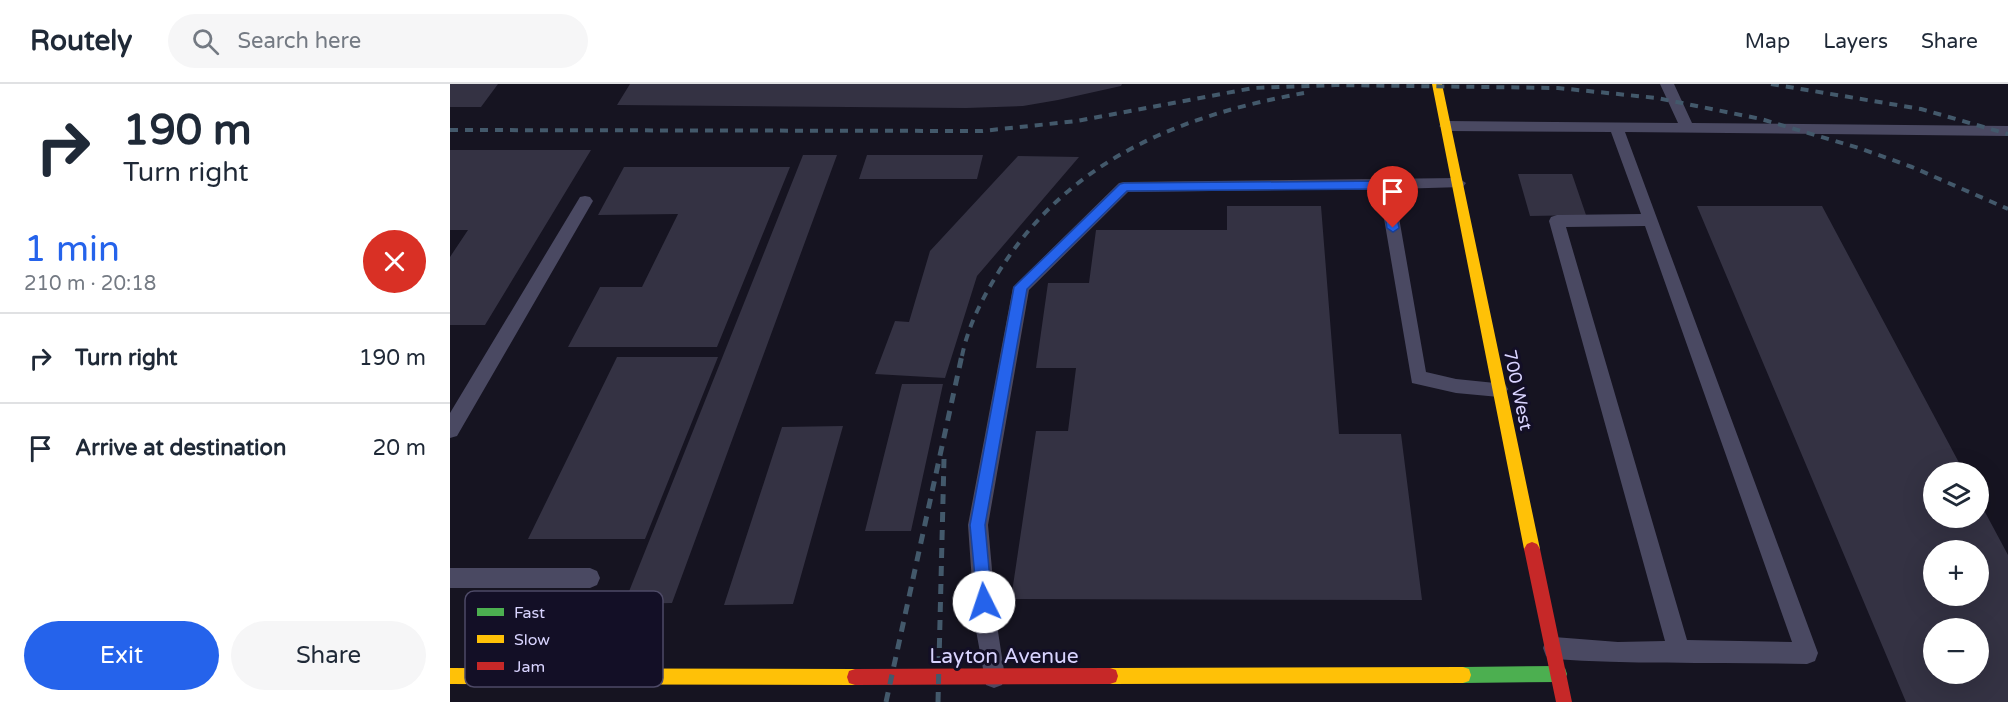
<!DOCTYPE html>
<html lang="en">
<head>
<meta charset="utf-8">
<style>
	body { margin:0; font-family:"Varela Round",sans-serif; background:#f6f6f7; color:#1f2937; height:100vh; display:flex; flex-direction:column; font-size:22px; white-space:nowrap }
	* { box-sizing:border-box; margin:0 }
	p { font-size:20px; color:#747a83 }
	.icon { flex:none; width:33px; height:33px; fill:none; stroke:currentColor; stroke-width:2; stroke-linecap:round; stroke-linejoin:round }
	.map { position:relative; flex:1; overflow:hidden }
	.panel { display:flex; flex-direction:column; background:#fff; width:450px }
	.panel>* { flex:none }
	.hud { background:#fff; color:#1f2937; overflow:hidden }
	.buttons { position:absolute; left:1473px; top:378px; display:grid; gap:12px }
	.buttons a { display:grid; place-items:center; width:66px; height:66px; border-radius:50%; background:#fff; box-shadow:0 6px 24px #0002; font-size:30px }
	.pin { position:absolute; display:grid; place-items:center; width:51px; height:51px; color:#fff; margin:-62px -26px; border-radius:50% 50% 50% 0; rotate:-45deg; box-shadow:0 0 6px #0007 }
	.pin .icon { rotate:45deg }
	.me { position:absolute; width:66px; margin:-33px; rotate:356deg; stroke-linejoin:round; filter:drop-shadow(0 0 4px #0008) }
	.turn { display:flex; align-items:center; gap:21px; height:126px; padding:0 24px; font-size:27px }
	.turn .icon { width:78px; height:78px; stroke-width:2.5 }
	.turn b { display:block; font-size:42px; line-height:51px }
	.round { display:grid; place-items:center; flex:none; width:63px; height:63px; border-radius:32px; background:#f6f6f7 }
	.overview { display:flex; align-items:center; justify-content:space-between; height:102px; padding:0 24px }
	h1 { font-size:36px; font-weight:600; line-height:45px; color:#2563eb }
	.primary-button { display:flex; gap:12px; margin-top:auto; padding:12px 24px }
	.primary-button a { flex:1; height:69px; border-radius:36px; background:#2563eb; color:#fff; font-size:24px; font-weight:600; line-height:69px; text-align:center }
	.primary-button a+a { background:#f6f6f7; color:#1f2937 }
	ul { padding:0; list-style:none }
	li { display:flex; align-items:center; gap:18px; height:90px; padding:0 24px; border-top:2px solid #e0e1e3 }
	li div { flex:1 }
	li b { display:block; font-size:22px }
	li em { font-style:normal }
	header { display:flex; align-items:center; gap:36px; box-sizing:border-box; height:84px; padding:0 30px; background:#fff; border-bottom:2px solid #e0e1e3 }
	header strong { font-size:28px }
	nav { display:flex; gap:33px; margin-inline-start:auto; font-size:21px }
	.search { width:420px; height:54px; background:#f6f6f7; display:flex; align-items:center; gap:15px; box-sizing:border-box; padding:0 21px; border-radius:33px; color:#747a83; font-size:22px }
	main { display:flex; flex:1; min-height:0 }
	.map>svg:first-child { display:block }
	.building { fill:#343243; fill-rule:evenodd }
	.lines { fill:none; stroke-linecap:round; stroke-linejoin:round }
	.lane { fill:#4a4962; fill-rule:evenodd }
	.fast { fill:#4caf50; fill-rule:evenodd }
	.slow { fill:#ffc107; fill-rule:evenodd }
	.jam { fill:#c62828; fill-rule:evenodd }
	.rail-far1 { stroke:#43596b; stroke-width:4; stroke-dasharray:8 7; stroke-linecap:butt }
	.rail { stroke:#43596b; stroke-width:5; stroke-dasharray:10 8; stroke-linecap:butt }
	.route { fill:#2563eb; stroke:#184099; stroke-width:1.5 }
	.labels { text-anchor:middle; stroke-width:6; stroke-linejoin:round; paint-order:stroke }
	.street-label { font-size:18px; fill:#d9d4ff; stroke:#130f26 }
	.near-street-label { font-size:21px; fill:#d9d4ff; stroke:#130f26 }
	.key { fill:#130f26; stroke:#4e4a67; stroke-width:1.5 }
	.key-label { font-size:16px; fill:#d9d4ff }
</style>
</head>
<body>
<header>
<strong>Routely</strong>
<div class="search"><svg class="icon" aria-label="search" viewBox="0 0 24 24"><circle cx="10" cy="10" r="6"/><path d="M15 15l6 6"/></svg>Search here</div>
<nav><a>Map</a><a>Layers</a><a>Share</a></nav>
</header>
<main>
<section class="panel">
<div class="hud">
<div class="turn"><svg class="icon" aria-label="right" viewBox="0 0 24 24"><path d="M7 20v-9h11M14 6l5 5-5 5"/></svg><div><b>190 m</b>Turn right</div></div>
</div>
<div class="overview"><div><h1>1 min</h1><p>210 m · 20:18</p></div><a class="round" style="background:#d93025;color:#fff"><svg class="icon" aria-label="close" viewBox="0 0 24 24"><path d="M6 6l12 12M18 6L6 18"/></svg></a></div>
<ul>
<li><svg class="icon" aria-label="right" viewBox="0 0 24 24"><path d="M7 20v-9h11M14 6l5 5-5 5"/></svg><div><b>Turn right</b></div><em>190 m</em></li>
<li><svg class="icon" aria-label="arrive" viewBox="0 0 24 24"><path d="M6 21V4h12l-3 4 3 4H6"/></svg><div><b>Arrive at destination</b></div><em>20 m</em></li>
</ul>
<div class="primary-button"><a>Exit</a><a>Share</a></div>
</section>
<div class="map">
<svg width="1558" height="618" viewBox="0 0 1558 618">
	<rect width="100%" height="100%" fill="#161421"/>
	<path class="building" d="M0 0H48L31 23H0Z
		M180 0H672L671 2 608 16 573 22 516 24 167 21Z
		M0 66H141L35 241H0V173L18 146H0Z
		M353 71H387L222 519 174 520Z
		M417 71H533L527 95H409Z
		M568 72 629 73 527 192 495 294 425 290 445 237 459 238 480 167Z
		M174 83H340L267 263H118L150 203H192L228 130 148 131Z
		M1068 90H1122L1136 131 1080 132Z
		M777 122H871L889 350H951L972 516 561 515 586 347H618L626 284H586L598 199H639L646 146H777Z
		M1247 122H1372L1514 388H1484V434H1528V415L1558 471V618H1456ZM1484 466H1528V512H1484ZM1484 544H1528V590H1484Z
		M167 273H268L195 455H78Z
		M452 300H493L461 447H415Z
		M393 342 343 520 274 521 332 343Z"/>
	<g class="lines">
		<path class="lane" d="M1210 0H1224L1242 39 1558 42V52L1175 48 1368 569 1365 577 1357 580C1273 578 1188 581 1104 575L1096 572 1093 564 1096 556 1104 553 1168 558 1215 557 1099 137 1101 133 1107 131 1191 130 1161 48 996 47 989 42 996 37 1228 39ZM1195 142 1342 558 1237 556 1116 143Z
			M1008 94 1016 99 1013 103 944 105 976 288 1006 295 1055 300 1058 305 1055 310 1049 313 1006 309 962 299 929 105 678 108 579 206 538 441 547 541 555 593 552 601 544 604 536 601 525 541 518 441 563 203 669 99 674 98Z
			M135 112 140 113 143 117 7 352 0 354V329L130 113Z
			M0 484H140L147 487 150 494 147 501 140 504H0Z"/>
		<path class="fast" d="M1109 582 1115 584 1117 590 1115 596 1109 598 1013 599 1007 597 1005 591 1007 585 1013 583Z"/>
		<path class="slow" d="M982 0H992L1090 465 1087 470 1082 472 1077 470 1074 465Z
			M1013 583 1019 585 1021 591 1019 597 1013 599 660 600 654 598 652 592 654 586 660 584Z
			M0 584 405 585 411 587 413 593 411 599 405 601 0 600Z"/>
		<path class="jam" d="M1082 458 1087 460 1090 465 1122 618H1106L1074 465 1077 460Z
			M660 584 666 586 668 592 666 598 660 600 405 601 399 599 397 593 399 587 405 585Z"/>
		<path class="rail-far1" d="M1321 0 1471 25 1558 50
			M0 46 532 47 627 37 803 4 885 1 1108 4 1207 14 1311 35 1412 65 1462 83 1558 125
			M512 272C518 242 532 215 548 189 618 76 728 32 854 9"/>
		<path class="rail" d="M436 618 512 271
			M488 618 494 375"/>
	</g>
	<path class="route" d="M936 97 941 101 949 144 943 148 937 144 931 105 677 107 577 205 535 441 542 518 539 524 534 526 528 524 520 441 564 203 670 100 674 99Z"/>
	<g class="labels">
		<g class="street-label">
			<text transform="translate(1068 306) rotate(78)" y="6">700 West</text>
		</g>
		<g class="near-street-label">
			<text x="554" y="579">Layton Avenue</text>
		</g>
	</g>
	<rect x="15" y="507" width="198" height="96" rx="9" class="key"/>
	<rect x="27" y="524" width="27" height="8" fill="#4caf50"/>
	<rect x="27" y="551" width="27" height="8" fill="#ffc107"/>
	<rect x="27" y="578" width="27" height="8" fill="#c62828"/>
	<g class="key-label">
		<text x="64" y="534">Fast</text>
		<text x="64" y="561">Slow</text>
		<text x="64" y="588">Jam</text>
	</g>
</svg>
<div class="buttons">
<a><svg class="icon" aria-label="layers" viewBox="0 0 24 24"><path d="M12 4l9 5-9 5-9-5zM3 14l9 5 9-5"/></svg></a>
<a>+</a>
<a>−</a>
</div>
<div class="pin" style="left:943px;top:144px;background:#d93025"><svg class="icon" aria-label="arrive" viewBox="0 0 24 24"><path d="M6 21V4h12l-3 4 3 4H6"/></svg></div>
<svg class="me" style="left:534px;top:518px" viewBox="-20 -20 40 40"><circle r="19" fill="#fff"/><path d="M0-13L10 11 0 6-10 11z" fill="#2563eb"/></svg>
</div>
</main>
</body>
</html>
